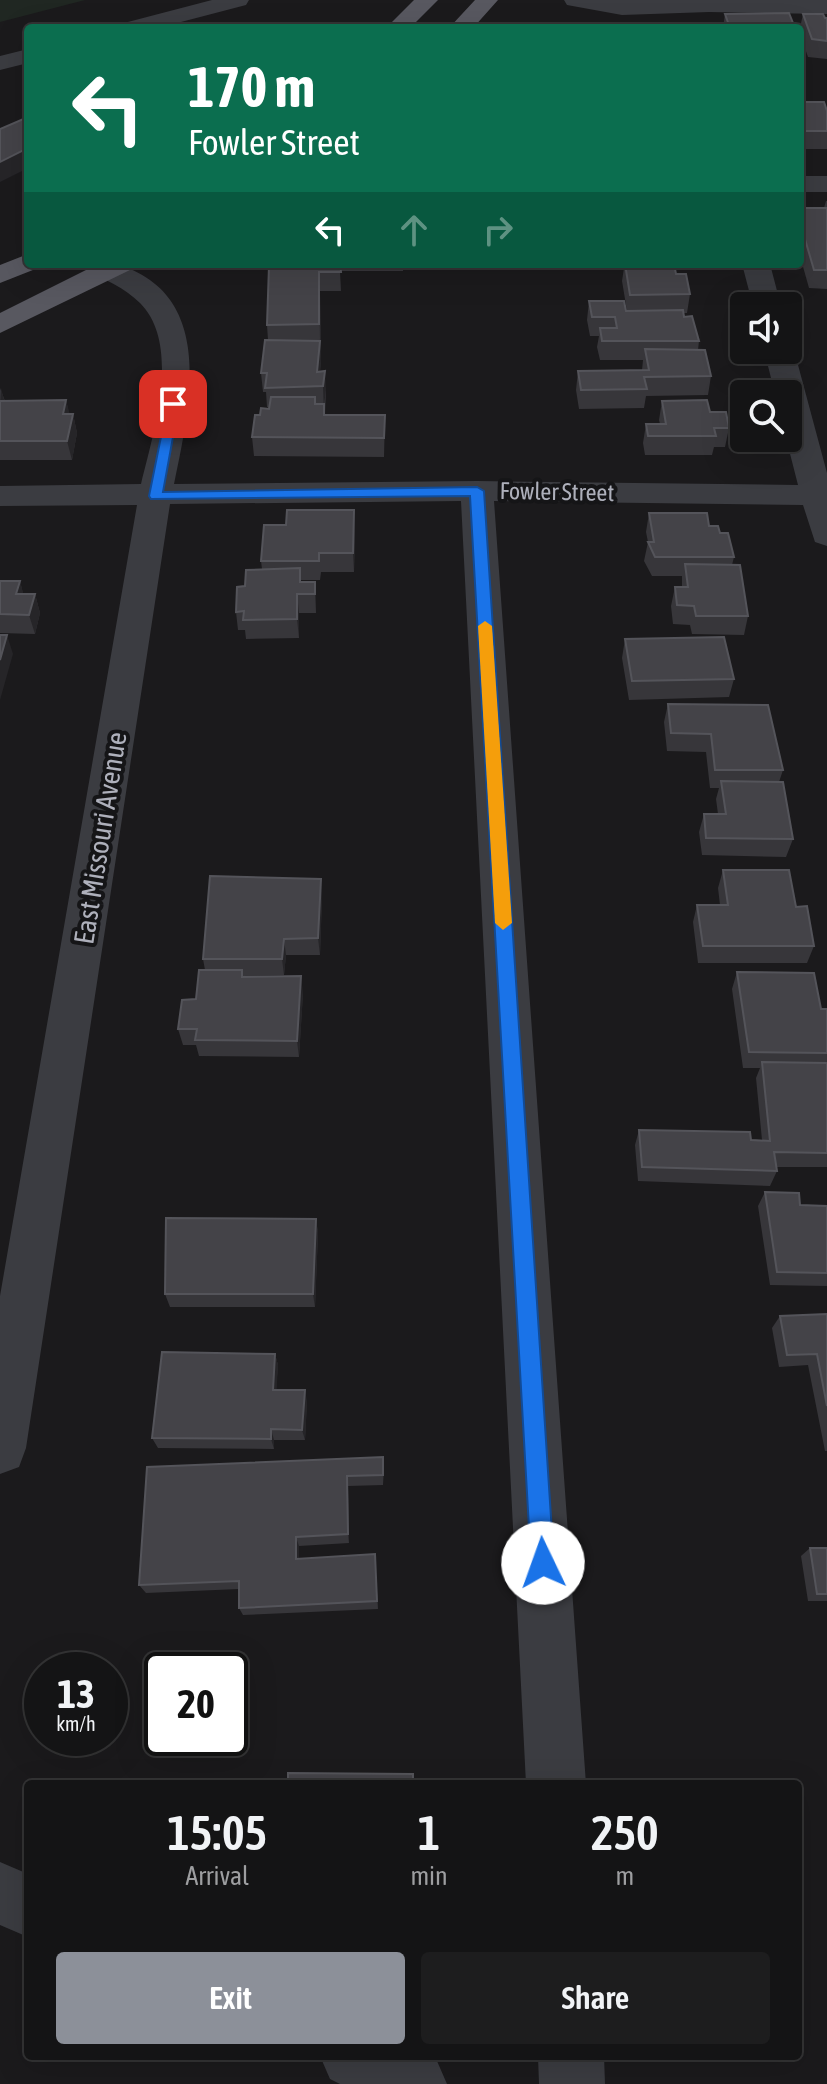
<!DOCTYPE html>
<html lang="en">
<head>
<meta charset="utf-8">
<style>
	body { margin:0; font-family:"Asap Condensed",sans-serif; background:#1d1d1e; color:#f1f3f6; height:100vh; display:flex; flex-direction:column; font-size:30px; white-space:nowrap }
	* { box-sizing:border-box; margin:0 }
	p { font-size:26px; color:#9d9ea0 }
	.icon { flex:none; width:44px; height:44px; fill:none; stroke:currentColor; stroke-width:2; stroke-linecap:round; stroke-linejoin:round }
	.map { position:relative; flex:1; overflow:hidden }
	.details { position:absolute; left:24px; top:1780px; width:778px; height:280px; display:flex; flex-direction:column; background:#141415; border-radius:8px; box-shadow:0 8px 32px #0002,0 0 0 2px #333334 }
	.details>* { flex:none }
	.guide { position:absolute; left:24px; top:24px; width:780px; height:244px; border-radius:8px; box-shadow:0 8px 32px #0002,0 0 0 2px #333334; background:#0b6e4f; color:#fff; overflow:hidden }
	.buttons { position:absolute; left:730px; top:292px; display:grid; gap:16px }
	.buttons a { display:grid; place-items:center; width:72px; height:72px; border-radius:8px; background:#141415; box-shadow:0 8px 32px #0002,0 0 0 2px #333334; font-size:40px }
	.speed { position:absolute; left:24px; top:1652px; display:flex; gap:16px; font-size:40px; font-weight:700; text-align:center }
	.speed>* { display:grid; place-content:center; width:104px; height:104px; border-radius:50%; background:#141415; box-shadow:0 8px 32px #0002,0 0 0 2px #333334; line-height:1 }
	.speed small { font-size:20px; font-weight:400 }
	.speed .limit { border:4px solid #111; border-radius:12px; background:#fff; color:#111 }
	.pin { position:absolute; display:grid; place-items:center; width:68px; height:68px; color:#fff; margin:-34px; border-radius:16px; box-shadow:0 4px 12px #0006 }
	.me { position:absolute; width:88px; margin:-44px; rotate:357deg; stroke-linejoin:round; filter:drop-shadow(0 0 6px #0008) }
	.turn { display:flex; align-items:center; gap:28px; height:168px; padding:0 32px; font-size:36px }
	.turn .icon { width:104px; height:104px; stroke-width:2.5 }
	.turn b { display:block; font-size:56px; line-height:68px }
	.lanes { display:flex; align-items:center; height:76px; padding:0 32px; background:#0003; justify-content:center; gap:40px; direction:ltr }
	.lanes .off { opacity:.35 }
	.eta { display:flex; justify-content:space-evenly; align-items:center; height:136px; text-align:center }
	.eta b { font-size:48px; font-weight:600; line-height:56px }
	.cta { display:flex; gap:16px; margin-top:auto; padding:16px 32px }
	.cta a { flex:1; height:92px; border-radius:8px; background:#8c9099; color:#fff; font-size:32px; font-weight:600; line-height:92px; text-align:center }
	.cta a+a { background:#1d1d1e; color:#f1f3f6 }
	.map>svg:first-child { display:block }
	.green { fill:#202722 }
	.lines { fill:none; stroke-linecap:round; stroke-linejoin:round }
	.minor { fill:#3b3c41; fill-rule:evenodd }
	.major { fill:#585860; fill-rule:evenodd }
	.wall { fill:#37363a }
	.shaded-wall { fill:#262528 }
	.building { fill:#444348; stroke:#54545a; stroke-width:2 }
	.route { fill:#1a73e8; stroke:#114b97; stroke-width:2 }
	.slow { fill:#f59e0b }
	.labels { text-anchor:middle; stroke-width:8; stroke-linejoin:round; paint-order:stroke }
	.far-street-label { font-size:24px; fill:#aeb0bb; stroke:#151517 }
	.street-label { font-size:28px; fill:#aeb0bb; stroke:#151517 }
</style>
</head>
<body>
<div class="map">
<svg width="827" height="2084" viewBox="0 0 827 2084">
	<rect width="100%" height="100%" fill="#1b1a1c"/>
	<path class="green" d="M0 0H85L0 22Z"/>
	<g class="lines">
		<path class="minor" d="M212 0H249L246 5 158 28H121L124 23Z
			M564 0H827V14L709 12 622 15 567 5Z
			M28 49V63L0 70V56Z
			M800 176H827V192H800Z
			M82 264C93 264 108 261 119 265 218 296 189 410 174 484L477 481 798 485 786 438 788 394H775L764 350H788V343L794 350 827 473V546L815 542 803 505 494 501 586 1784H526L461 501 170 504 26 1448 19 1467 0 1474V1296L137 505 0 506V486L141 484C153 434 182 345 140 303 125 288 104 279 86 270Z
			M742 264H770L781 306H753Z
			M0 1862 28 1874V1937L0 1925Z
			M320 2056H427L437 2061 447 2084H340L330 2079Z
			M538 2056H604L605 2084H539Z"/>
		<path class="major" d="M414 0H438L410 28H386Z
			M475 0H498L473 28H449Z
			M28 254V264H40L38 268 0 283V265Z
			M98 264H134L130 270 0 333V313Z"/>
	</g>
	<path class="wall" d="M725 14 795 28H723Z
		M803 14 827 18V59L808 57 800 34V28Z
		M800 102 827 111V149H800Z
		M826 201H827V289L809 288 800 256V208H824Z
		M273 264H403V271H340L341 291H320L321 360 320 372 326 390 325 415H385L384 457 254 456 252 437 260 415 269 409 270 407H267L266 392H263L261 373 268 340 267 325Z
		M595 264H676L674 267 676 274 690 294 687 313H683L684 317 699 341 698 350 711 376 708 395 646 396 644 408 579 409 576 390 578 371 642 370 643 360H600L597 347 599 336H590L587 320 589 301 627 311 622 281 624 268 596 269Z
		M0 388 5 401 66 400 69 414H73L77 433 72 460H0Z
		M662 401 710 412 729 428 725 447H714L712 455H645L643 443 646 424H660L659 420Z
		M649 513 709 526 720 533 734 557 732 565 748 616 744 635 692 634 690 625 673 624 671 606 675 587H682V576H652L644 561 648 542 646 532Z
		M355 529 354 572H321L320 580H301V582H315L316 613H299V638L246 639 245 630H238L236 612 245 586 262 569 261 561Z
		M0 581H20L23 594H35L40 613 35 634 0 633Z
		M625 639 734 679 729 697 629 700 622 658Z
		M668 704 783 770 779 782 793 839 786 857 702 855 699 832 704 814H718L716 799 719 788H710L706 752 667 751 664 722Z
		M723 870 814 946 807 963H698L693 922 697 905H720L718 888Z
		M322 896 320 955H286L284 975 243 976 303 993 299 1057 199 1056 196 1045H183L178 1029 196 999 205 970 203 959Z
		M737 972 821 1009H827V1167H777V1171L770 1186 638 1181 635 1145 639 1130 762 1140 756 1078 760 1068H743L732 989Z
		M765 1192 800 1205 827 1206V1286L770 1285 758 1206Z
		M316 1219 318 1233 315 1307H170L165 1294Z
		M827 1314V1451H825L808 1365 779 1367 772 1328 780 1316Z
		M275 1354 278 1365 276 1390 307 1401 305 1440H274V1449L158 1448 152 1438Z
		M147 1467H384L383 1485 348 1486 349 1543 299 1546V1559L375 1554 378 1609 243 1615 239 1608V1589L146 1593 139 1585Z
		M810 1548H827V1601H808L801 1556Z"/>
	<path class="shaded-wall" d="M28 148V168L0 182V162Z
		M319 272 321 360 319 386 317 372 320 341Z
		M325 371 326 390 324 405 325 423 324 415 323 386Z
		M1 388 6 407 0 408Z
		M66 400 71 419 63 414Z
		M73 414 77 433 72 460 67 441Z
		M354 510 355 529 354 572 353 553Z
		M20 581 25 600 16 594Z
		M35 594 40 613 35 634 29 615Z
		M297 594 299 613V638L297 619Z
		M7 635 13 654 0 700V660Z
		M321 879 322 896 320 955 318 938Z
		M284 939 286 955 284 975 282 959Z
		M301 976 303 993 299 1057 297 1041Z
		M316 1219 318 1233 315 1307 313 1294Z
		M275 1354 278 1365 276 1401 273 1390Z
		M305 1390 307 1401 305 1440 302 1430Z
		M271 1429 274 1440V1449L271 1439Z
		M347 1476 348 1486 349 1543 348 1534Z
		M296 1537 299 1546V1567L296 1559Z"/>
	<path class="building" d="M789 13 795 28H730L725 14Z
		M803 14H823L825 18H827V41L812 39Z
		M800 102H824L827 111V131H800Z
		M28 117V148L0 162V129Z
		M800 208H827V270H814L800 222Z
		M273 264H340L341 272H319V324L267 325 269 266H273Z
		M625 264H674L676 274H686L690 294 630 295Z
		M589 301H624L626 311 683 310 684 317 692 316 699 341H602L600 328H617L615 317H592Z
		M265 340 320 341 317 372 325 371 323 386 265 388 267 373H261Z
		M645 349 705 350 711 376 644 377 647 389 581 390 578 371 649 370Z
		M271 397H315V404H324V415H385L384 438 252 437 255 415H260L261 408 269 409Z
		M66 400 63 414H73L67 441H0V401Z
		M707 400 710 412H726L729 428H714L716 436H648L646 424H666L662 401Z
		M287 510H354L353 553H319V561H261L264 525H286Z
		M649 513H707L709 526H718L720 533H728L734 557H655L648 542H654Z
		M685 564 740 565 748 616H696L694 606 677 605 675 587H688Z
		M300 568V582H315V594H297V619L243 620 244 611 236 612 237 587 245 586 246 570Z
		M0 581H20L16 594H35L29 615 0 614Z
		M0 635H7L0 660Z
		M724 637 734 679 632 681 625 639Z
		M668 704 768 705 783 770H715L711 734 671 733Z
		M721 781 783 782 793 839 706 838 704 814H726Z
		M723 870H789L796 907 807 906 814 946H703L697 905H728Z
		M210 876 321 879 318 938 284 939 282 959H203Z
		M199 970H242V977L301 976 297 1041 195 1040 197 1029H178L182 1000 196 999Z
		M737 972 814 973 821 1009H827V1053L749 1052Z
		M762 1062 827 1063V1153L774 1152 777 1171 642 1167 639 1130 750 1132 751 1140 770 1141Z
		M765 1192 799 1193 800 1205 827 1206V1273L777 1272Z
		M166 1218 316 1219 313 1294H165Z
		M827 1314V1406L817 1354 787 1355 780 1316Z
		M162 1352 275 1354 273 1390H305L302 1430 271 1429V1439L152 1438Z
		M383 1457V1475L347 1476 348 1534 296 1537V1559L375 1554 377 1601 239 1608V1581L139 1585 147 1467Z
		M810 1548H827V1594H817Z
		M288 1773 413 1774V1784H288Z"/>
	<path class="route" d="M168 402 179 404 163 492 477 487 484 491 554 1563 551 1571 543 1575 535 1571 531 1563 470 496 151 499 149 496Z"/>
	<path class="slow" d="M485 621 492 626 512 923 503 930 495 923 478 626Z"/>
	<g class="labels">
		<g class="far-street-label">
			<text transform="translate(557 492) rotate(1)" y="8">Fowler Street</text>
		</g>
		<g class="street-label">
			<text transform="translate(100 838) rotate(-81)" y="10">East Missouri Avenue</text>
		</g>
	</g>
</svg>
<div class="buttons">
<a><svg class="icon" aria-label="sound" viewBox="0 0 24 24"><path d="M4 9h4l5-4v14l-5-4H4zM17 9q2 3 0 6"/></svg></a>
<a><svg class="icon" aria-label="search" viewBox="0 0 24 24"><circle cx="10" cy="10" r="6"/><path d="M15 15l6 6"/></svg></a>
</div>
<div class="speed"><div>13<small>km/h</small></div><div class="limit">20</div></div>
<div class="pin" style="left:173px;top:404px;background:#d93025"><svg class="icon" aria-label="arrive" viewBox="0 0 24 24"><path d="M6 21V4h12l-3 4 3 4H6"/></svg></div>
<svg class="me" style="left:543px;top:1563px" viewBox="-20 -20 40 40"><circle r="19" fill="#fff"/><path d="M0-13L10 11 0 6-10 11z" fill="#1a73e8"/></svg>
<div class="guide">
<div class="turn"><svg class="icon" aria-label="left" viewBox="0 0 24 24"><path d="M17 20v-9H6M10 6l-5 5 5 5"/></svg><div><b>170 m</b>Fowler Street</div></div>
<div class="lanes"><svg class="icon" aria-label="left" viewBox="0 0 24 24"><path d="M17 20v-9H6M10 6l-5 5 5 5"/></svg><svg class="icon off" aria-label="ahead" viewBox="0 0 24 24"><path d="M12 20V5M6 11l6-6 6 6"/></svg><svg class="icon off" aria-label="right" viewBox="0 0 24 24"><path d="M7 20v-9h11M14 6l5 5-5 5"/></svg></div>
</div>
<section class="details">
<div class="eta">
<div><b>15:05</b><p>Arrival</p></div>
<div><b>1</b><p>min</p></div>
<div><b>250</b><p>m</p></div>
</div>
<div class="cta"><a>Exit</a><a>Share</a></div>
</section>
</div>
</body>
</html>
